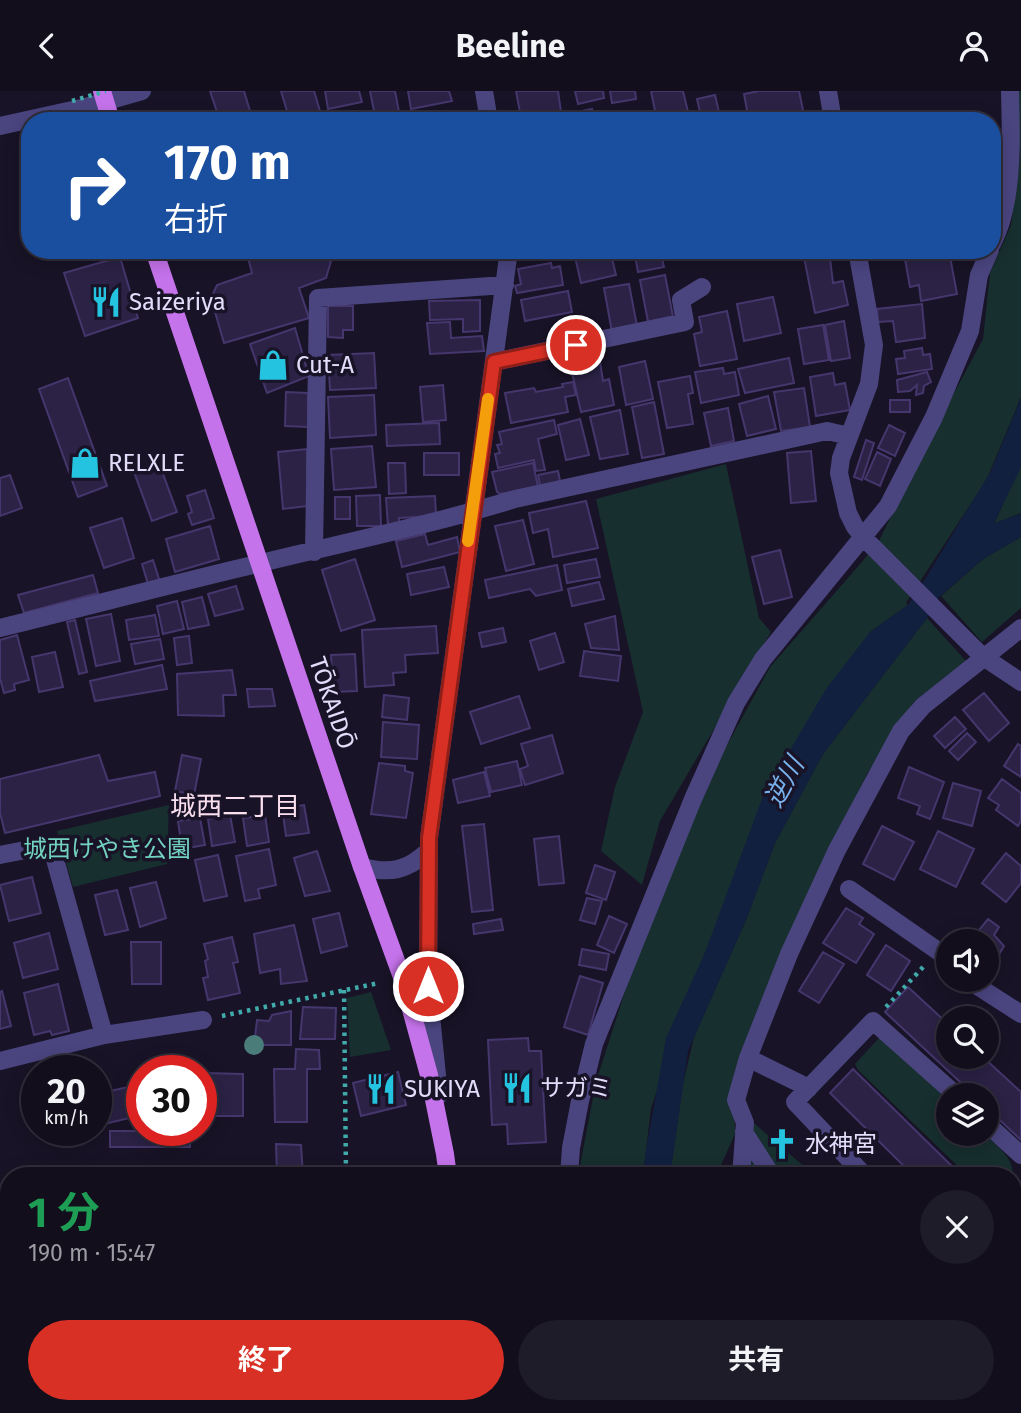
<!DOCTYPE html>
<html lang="ja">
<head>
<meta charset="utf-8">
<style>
	body { margin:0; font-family:"Fira Sans","Noto Sans JP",sans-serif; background:#1f1c29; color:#f1f3f6; height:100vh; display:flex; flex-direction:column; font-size:26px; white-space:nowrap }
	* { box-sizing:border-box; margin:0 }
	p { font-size:23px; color:#9c9ca3 }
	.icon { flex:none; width:38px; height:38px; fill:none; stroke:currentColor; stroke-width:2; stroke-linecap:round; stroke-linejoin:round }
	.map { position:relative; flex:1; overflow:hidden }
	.drawer { position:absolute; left:0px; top:1076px; width:1022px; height:247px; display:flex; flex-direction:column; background:#120e1c; border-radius:28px 28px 0 0; box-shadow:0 4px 18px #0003,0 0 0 2px #312e3b }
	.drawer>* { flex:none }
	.hud { position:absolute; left:21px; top:21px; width:980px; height:147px; border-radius:28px; box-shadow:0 4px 18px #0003,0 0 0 2px #312e3b; background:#1a4fa0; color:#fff; overflow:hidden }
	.fabs { position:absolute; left:936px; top:838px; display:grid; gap:14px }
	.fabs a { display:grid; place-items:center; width:63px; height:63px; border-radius:50%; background:#120e1c; box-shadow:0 4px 18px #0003,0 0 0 2px #312e3b; font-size:35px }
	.speed { position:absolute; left:21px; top:964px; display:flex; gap:14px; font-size:35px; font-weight:700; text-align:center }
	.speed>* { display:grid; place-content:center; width:91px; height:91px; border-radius:50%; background:#120e1c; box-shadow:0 4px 18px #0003,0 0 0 2px #312e3b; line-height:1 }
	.speed small { font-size:18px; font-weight:400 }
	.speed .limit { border:10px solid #d22; background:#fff; color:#111 }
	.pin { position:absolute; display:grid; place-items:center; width:60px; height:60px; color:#fff; margin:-30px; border:4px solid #fff; border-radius:50%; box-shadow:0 2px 7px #0007 }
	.me { position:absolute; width:77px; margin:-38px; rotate:0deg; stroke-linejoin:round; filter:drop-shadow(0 0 5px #0008) }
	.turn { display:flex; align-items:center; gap:24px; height:147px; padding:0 28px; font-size:32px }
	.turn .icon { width:91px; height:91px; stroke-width:2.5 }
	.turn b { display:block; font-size:49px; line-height:60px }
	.round { display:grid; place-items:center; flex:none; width:74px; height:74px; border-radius:37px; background:#1f1c29 }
	.overview { display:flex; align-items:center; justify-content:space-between; height:119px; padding:0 28px }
	h1 { font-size:42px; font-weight:700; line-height:52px; color:#1e9e55 }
	.primary-button { display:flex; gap:14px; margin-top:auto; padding:14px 28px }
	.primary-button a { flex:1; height:80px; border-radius:42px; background:#d93025; color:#fff; font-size:28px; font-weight:700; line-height:80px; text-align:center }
	.primary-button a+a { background:#1f1c29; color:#f1f3f6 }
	header { display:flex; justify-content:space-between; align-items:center; height:91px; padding:0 28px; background:#120e1c; font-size:32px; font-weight:700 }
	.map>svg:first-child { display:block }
	.green { fill:#172f2f }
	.water { fill:#122040 }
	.building { fill:#2b2245; stroke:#45376d; stroke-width:2 }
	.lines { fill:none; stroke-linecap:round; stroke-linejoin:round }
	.path { stroke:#41aaaa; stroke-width:4.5; stroke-dasharray:3.5 5; stroke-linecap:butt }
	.minor { stroke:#4a457f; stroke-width:18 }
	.major { stroke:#c573eb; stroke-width:18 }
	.path-bridge { stroke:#41aaaa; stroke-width:4.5; stroke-dasharray:3.5 5; stroke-linecap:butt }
	.tree { fill:#4a7c7a }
	.route-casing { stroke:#8d1f18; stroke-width:18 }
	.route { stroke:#d93025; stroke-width:12 }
	.slow { stroke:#f59e0b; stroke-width:12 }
	.labels { text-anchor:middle; stroke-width:7; stroke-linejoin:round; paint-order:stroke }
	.poi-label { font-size:24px; fill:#e2ddfa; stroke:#181326; text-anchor:start }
	.street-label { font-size:24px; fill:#e2ddfa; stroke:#181326 }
	.park-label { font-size:24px; fill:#72d1bf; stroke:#181326 }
	.water-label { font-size:26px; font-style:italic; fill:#79b1ec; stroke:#181326 }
	.neighbourhood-label { font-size:26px; fill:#fadfef; stroke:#181326 }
</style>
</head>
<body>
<header><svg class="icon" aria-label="back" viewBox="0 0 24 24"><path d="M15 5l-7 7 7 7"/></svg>Beeline<svg class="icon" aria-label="person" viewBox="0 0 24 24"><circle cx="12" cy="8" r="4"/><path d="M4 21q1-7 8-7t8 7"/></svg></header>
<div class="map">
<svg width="1021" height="1322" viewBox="0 0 1021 1322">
	<rect width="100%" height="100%" fill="#181326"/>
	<path class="green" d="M1017 0H1021V306L987 388 906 512 908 514 870 541 704 864 651 1017 643 1085H578L596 991 643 844 704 696 770 576 861 472 880 448 916 373 983 248 990 182 1011 134 1020 67Z
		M726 373 759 527 771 541 660 730 642 794 601 760 615 696 643 621 596 408Z
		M1021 373V422L994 433Z
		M1021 446V517L982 551 941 505 983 468Z
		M927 527 966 570 913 612 867 683 825 772 730 1005 736 1041 716 1085H670L683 993 694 946 746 829 775 752 823 663Z
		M169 714 167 773 73 796 57 740Z
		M371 901 391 959 350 966 347 907Z
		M879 947 888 951 948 1009V1043H984C997 1056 1014 1066 1013 1085H968L858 979 855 973Z
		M746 1025 815 1085H741Z
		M730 1314H1005V1322H733Z"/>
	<path class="water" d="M1021 307V376L994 432 1021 423V446L983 468 939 506 927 527 823 663 775 752 746 829 688 960 670 1085H643L646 1059 666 947 704 864 763 705 826 598 870 541 908 514 925 488 991 380Z"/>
	<path class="building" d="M210 0H244L253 30H220Z
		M281 0H314L323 30H290Z
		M325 0H359L362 11 328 18Z
		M370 0H395L399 21 375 25Z
		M408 0H449L452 10 411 18Z
		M516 0H558L561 21 521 27Z
		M575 0H603L604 7 578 13Z
		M610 0H635L636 8 612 12Z
		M651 0H683L689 25 657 30Z
		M759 0H799L804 24 775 30H749L744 3Z
		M715 4 721 30H702L697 8Z
		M592 18 594 30H567L566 23Z
		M435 20 436 30H399L398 27Z
		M246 159H326L331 170 326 187 299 197 309 227 224 252 211 207 217 194 252 182Z
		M427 159H452L453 166 428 169Z
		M460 159H494L495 163 462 169Z
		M603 159H610L616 184 581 192 575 166Z
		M634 159H660L664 176 638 181Z
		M808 159H829L833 192 843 190 848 214 815 222 803 161Z
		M949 160 957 203 921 210 919 194 910 196 905 168Z
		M120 166 138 227 85 245 64 182Z
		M551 172 552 177 560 175 563 194 517 202 515 195 521 193 518 178Z
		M665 184 674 231 649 236 640 189Z
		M629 193 637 235 612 241 604 197Z
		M568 200 572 221 525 230 521 209Z
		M773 206 781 242 744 250 737 213Z
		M480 209V240L463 241V228L430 229 429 210Z
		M922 213 925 247 896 251 893 230 878 231 877 218Z
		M328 215H353V239H343V247L328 246Z
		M727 220 737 268 700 275 694 243 702 241 699 226Z
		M844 230 850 267 831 270 825 234Z
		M450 231 451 247 482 245 484 260 430 263 427 232Z
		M823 234 829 269 804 273 798 238Z
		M295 237 309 285 267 302 250 253Z
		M922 257 923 264 930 263 932 278 898 283 896 268 905 267 904 260Z
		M374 262 376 297 330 299 328 264Z
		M789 267 794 292 745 302 738 278Z
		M645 270 653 308 626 314 619 276Z
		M600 271 603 290 609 288 614 314 581 321 571 277Z
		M723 277 724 283 735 281 739 304 701 312 695 281Z
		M927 281 931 291 924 295 923 302 916 304 917 294 910 300 898 301 897 289Z
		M833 282 835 294 845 292 850 319 816 325 810 286Z
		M690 285 693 302 688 303 693 333 667 337 658 291Z
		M68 287 107 395 78 406 39 298Z
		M573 291 576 304 565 306 568 321 511 332 505 302 534 297 536 301 563 296 562 293Z
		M443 294 446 329 423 331 420 296Z
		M804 297 810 336 781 340 774 301Z
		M286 301 308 302V336L285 335Z
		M374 304 376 344 330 347 328 306Z
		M768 305 776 338 747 345 739 313Z
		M890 309H910V321H890Z
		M654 311 664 363 642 367 632 316Z
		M728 317 734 350 711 355 704 322Z
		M620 319 628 363 600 368 590 326Z
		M580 328 589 364 566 369 558 334Z
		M554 329 557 343 538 348 545 379 536 380 534 369 498 377 495 363 500 362 497 354 502 353 499 341Z
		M439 332 440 353 387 355 386 334Z
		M889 334 905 342 895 365 878 357Z
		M866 349 874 352 862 389 854 386Z
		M372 355 376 396 334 399 331 358Z
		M307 358V415L283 418 278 361Z
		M811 360 816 410 791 412 787 362Z
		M877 361 891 368 880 395 865 388Z
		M424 362H459V384H424Z
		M159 372 177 421 152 430 134 381Z
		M388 372H405L406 402 389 403Z
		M533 372 538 396 500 403 497 401 492 381Z
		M558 380 561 394 541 399 538 384Z
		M10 384 22 417 0 425V387Z
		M205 399 214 427 192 434 188 423 192 421 187 405Z
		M380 404 381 435H357L356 405Z
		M435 405 436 425 399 427V435H388L386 407Z
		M335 406H350V428H335Z
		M586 410 598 457 553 466 548 438 533 442 529 422Z
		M122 427 134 467 104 477 90 437Z
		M523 429 534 473 506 480 495 435Z
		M210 435 219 468 175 481 166 448Z
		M425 443 428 454 457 446 460 461 402 476 396 450Z
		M780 459 792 506 764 513 752 466Z
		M355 468 375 529 341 540 322 479Z
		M596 468 600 486 567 492 564 474Z
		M153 469 160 491 148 493 142 473Z
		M557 474 562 499 536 505 530 498 489 507 485 489Z
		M444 476 449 496 411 504 407 483Z
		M93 484 98 502 24 522 18 504Z
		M599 491 604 508 572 515 568 498Z
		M236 495 243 518 215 525 208 503Z
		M202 506 209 534 188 538 182 511Z
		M177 510 184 538 163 543 157 515Z
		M111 523 120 570 96 575 86 528Z
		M155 524 159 545 129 549 126 529Z
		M615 525 619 559 591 557 585 533Z
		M75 529 87 581 79 583 67 531Z
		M436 535 438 562 405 564 406 581 393 582 394 594 365 596 362 539Z
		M503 537 506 551 482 556 479 542Z
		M555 542 564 571 539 579 530 550Z
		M17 544 29 589 14 593 15 599 4 602 0 587V549Z
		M189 545 192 572 177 574 174 547Z
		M160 548 164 568 135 573 131 553Z
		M584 560 621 565 618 590 580 585Z
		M55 561 63 596 39 601 32 566Z
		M355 563 357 600 333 601 331 564Z
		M162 574 167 598 95 610 90 590Z
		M232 579 236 604H223L224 625 178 624 177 583Z
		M247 598H272L275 615 249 616Z
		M984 602 1009 632 989 650 963 619Z
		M384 604 409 607 407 629 382 626Z
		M519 605 530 637 481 653 470 621Z
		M955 626 966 638 945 657 934 645Z
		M383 631 419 634 417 668 381 666Z
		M967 642 976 651 958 669 949 660Z
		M552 644 563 682 525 694 520 678 528 675 521 653Z
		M1018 653 1021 655V686L1004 675Z
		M99 664 108 690 155 681 160 705 5 742 0 722V688Z
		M182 664 201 668 194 704 175 700Z
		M517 670 522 694 491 701 485 677Z
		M379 672 405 675V680L413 682 406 727 371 723Z
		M909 676 944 691 930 728 917 723 920 715 898 707Z
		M484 681 490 705 458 712 453 689Z
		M1002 688 1021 702V730L1018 735 996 719 999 714 988 707Z
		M953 692 981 700 972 735 943 727Z
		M304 714 309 742 286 745 282 717Z
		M230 724 235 751 212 755 208 728Z
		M265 724 269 751 247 755 243 727Z
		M200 727 205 754 182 758 178 730Z
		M484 733 493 819 472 821 462 735Z
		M882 735 914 751 894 789 863 773Z
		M938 740 974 758 956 796 920 778Z
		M559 745 564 792 539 794 534 748Z
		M269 758 276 794 258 798 260 807 245 810 236 765Z
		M317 760 330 800 305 805 294 767Z
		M1006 762 1021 775V792L1006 811 982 792Z
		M218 764 227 805 204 810 195 769Z
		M595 774 615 781 606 809 586 802Z
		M32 786 41 822 9 830 0 794Z
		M156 791 166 827 140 836 130 797Z
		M117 799 128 839 105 844 95 804Z
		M587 807 602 810 595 833 580 829Z
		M846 817 863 827 859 833 874 843 856 872 823 852Z
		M339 822 347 855 321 862 313 828Z
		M609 825 627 833 614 862 597 854Z
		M501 828 503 839 474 843 473 833Z
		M988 828 999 836 994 844 1004 855 987 883V850H970Z
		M294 834 307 890 281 893 280 878 260 882 254 843Z
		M49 842 58 878 23 887 14 852Z
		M232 846 238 871 233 872 240 902 208 909 203 887 208 886 205 870 208 868 204 853Z
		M131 851H161V893H132Z
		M886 854 910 870 891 900 867 884Z
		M582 858 609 863 606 879 579 874Z
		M823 861 844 873 819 912 799 900Z
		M580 885 603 892 588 944 564 936Z
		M58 893 69 940 52 944 50 940 34 944 24 902Z
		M908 896 948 933V966H983L1021 1001V1049L987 1017V1004H974L885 921Z
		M2 900 11 935 0 938V901Z
		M303 916 336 917 335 948H300Z
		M291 920V954H254L257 929 269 930 272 924Z
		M528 947 529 960H541L546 1051 508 1053 507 1033 492 1034 488 949Z
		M296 958 319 959 320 978H307V1031H275L274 978H295Z
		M853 978 962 1085H914L830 1002Z
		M398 981 406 1014 361 1025 353 992Z
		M205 982 243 983V1025H205Z
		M142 993V1024L96 1035V1003Z
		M46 1040H80L48 1047Z
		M110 1040H190V1056H110Z
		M276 1053 301 1054 303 1085H277Z
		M9 1200V1223L6 1224 9 1237V1253L0 1255V1202Z
		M9 1270V1305L0 1307V1273Z
		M1015 1289 1021 1291V1307L1013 1305Z
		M1021 1310V1322H1009L1008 1314H1013V1311Z
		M9 1312V1314H43L45 1322H0V1315Z
		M126 1314H192V1322H126Z
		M520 1314H543L544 1322H521Z"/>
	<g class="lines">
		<path class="path" d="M344 899 346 1085
			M886 916 925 874
			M222 925 379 892
			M349 1314V1322
			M688 1314 689 1322"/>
		<path class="minor" d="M484 0 489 30
			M828 0 833 30
			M0 35 86 16 142 0
			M992 153C996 144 1000 136 1002 127 1013 86 1011 42 1010 0
			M857 159 874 254 869 293 841 367 839 382 848 422 855 436 863 446 979 562 985 567 1021 591
			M494 271 685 231 681 209 702 196
			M314 461 318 207 505 194
			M0 537C86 516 171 493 257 473 343 452 430 434 515 408L827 340 849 345
			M0 764 51 754 104 944
			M362 776C390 783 407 780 428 760
			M849 798 938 860 948 870
			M968 889 1021 923
			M748 967 809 997
			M0 970 104 944 203 929
			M439 1004 428 895 429 747 509 159
			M987 1033 1021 1064
			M744 1041 772 1085
			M569 1085 571 1057 580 1010 594 953 693 708 736 612 763 568 888 415 934 326 970 240 979 184 990 159
			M741 1085 745 1032 736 1009 748 967 789 863 837 759 901 640 923 615 1021 537
			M865 1085 795 1011 873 930 956 1004
			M1013 1220H1018L1021 1215
			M569 1314 570 1322
			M727 1314 728 1322
			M380 1322 411 1314"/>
		<path class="major" d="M102 0 111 30
			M154 159 362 776 403 889 429 984 445 1063 448 1085
			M473 1314 474 1322"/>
		<path class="path-bridge" d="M72 10 106 0"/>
	</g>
	<circle class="tree" cx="254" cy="954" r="10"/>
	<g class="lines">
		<defs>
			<path id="route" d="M428 895 429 747 494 271 576 254"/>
		</defs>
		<use href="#route" class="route-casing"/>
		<use href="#route" class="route"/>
		<path class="slow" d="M468 450 488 308"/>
	</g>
	<defs>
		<symbol id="restaurant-bare" viewBox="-9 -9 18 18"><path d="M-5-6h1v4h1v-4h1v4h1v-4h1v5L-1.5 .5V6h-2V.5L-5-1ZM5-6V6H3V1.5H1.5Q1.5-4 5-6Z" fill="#24c3e0" stroke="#181326" stroke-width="2.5" paint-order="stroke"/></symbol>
		<symbol id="shop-bare" viewBox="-9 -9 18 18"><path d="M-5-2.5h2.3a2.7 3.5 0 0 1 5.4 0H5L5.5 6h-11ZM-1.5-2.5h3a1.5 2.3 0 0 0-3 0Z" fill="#24c3e0" stroke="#181326" stroke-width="2.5" paint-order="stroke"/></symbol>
		<symbol id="church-bare" viewBox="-9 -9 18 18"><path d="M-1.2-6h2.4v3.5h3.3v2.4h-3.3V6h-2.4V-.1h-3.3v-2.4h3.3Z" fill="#24c3e0" stroke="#181326" stroke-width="2.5" paint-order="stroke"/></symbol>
	</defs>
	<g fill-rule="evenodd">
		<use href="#restaurant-bare" x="84" y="189" width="44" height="44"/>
		<use href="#shop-bare" x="251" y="252" width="44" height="44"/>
		<use href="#shop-bare" x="63" y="350" width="44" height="44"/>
		<use href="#restaurant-bare" x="495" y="975" width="44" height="44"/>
		<use href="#restaurant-bare" x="359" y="976" width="44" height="44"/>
		<use href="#church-bare" x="760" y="1031" width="44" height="44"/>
	</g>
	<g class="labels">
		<g class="poi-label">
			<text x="129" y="219">Saizeriya</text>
			<text x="296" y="282">Cut-A</text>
			<text x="108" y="380">RELXLE</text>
			<text x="540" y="1005">サガミ</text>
			<text x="404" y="1006">SUKIYA</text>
			<text x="805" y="1061">水神宮</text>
		</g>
		<g class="street-label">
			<text transform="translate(332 612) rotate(71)" y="8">TŌKAIDŌ</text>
		</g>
		<g class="park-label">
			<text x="107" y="766">城西けやき公園</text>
		</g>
		<g class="water-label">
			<text transform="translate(784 691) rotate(-61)" y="9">逆川</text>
		</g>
		<g class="neighbourhood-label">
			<text x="235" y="724">城西二丁目</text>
		</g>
	</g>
</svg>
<div class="fabs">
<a><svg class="icon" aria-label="sound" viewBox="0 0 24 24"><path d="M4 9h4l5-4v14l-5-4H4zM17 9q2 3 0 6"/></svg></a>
<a><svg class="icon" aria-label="search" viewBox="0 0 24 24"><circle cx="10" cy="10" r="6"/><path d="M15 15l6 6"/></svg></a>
<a><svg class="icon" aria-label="layers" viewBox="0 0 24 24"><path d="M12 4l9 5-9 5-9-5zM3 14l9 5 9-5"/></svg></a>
</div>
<div class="speed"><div>20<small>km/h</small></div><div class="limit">30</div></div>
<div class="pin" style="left:576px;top:254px;background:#d93025"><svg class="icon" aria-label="arrive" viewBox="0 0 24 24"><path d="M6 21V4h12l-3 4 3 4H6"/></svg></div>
<svg class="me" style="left:428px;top:895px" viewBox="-20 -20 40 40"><circle r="17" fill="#d93025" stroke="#fff" stroke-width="3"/><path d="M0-11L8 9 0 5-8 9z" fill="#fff"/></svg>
<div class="hud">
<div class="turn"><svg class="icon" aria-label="right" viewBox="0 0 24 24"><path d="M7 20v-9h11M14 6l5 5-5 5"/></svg><div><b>170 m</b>右折</div></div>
</div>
<section class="drawer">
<div class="overview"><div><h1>1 分</h1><p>190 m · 15:47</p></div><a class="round"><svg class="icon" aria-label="close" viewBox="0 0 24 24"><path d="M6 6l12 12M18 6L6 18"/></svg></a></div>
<div class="primary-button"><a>終了</a><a>共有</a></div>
</section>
</div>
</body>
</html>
